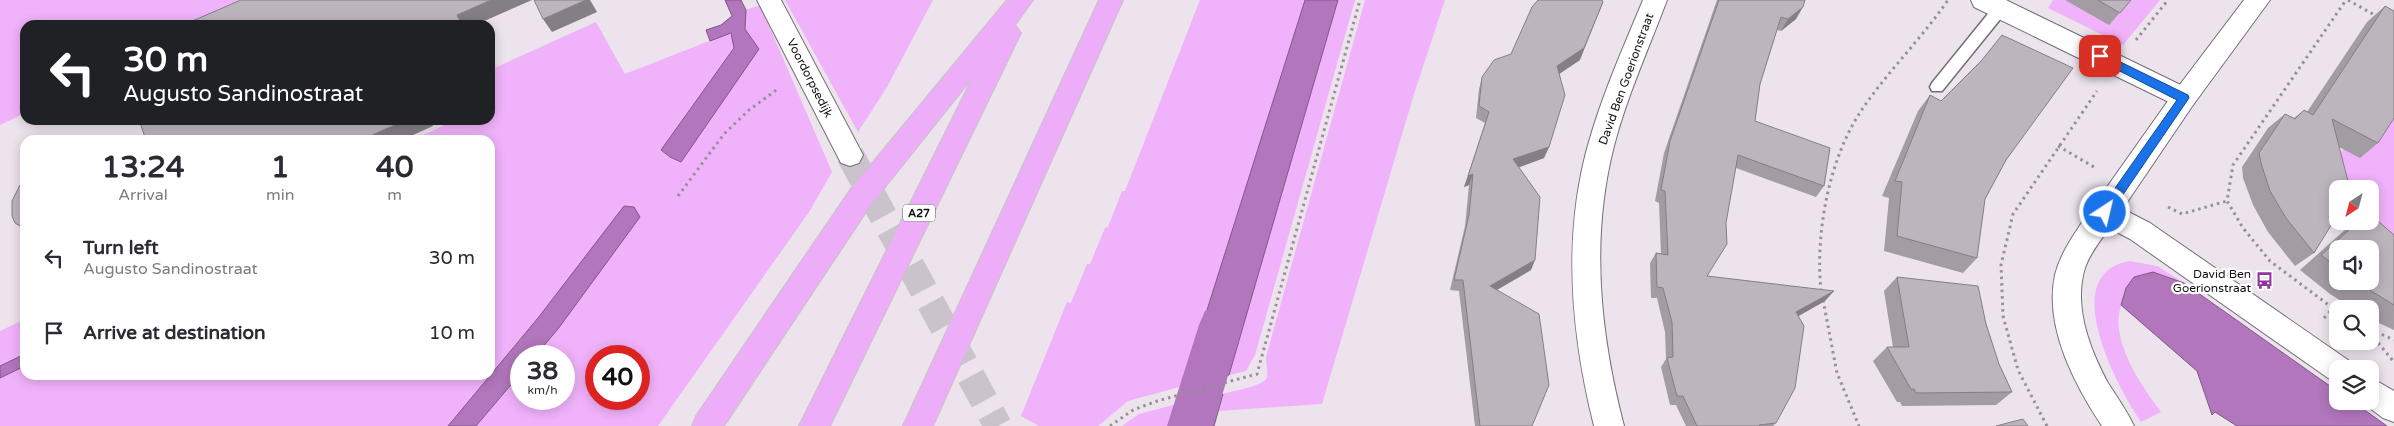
<!DOCTYPE html>
<html lang="en">
<head>
<meta charset="utf-8">
<style>
	body { margin:0; font-family:"Varela Round",sans-serif; background:#f2f2f3; color:#2b2b33; height:100vh; display:flex; flex-direction:column; font-size:19px; white-space:nowrap }
	* { box-sizing:border-box; margin:0 }
	p { font-size:16px; color:#7c7c81 }
	.icon { flex:none; width:28px; height:28px; fill:none; stroke:currentColor; stroke-width:2; stroke-linecap:round; stroke-linejoin:round }
	.map { position:relative; flex:1; overflow:hidden }
	.sheet { position:absolute; left:20px; top:135px; width:475px; height:245px; display:flex; flex-direction:column; background:#fff; border-radius:15px; box-shadow:0 2px 12px #0003 }
	.sheet>* { flex:none }
	.banner { position:absolute; left:20px; top:20px; width:475px; height:105px; border-radius:15px; box-shadow:0 2px 12px #0003; background:#202124; color:#fff; overflow:hidden }
	.needle { width:32px; rotate:216deg }
	.controls { position:absolute; left:2329px; top:180px; display:grid; gap:10px }
	.controls a { display:grid; place-items:center; width:50px; height:50px; border-radius:10px; background:#fff; box-shadow:0 2px 12px #0003; font-size:25px }
	.speed { position:absolute; left:510px; top:345px; display:flex; gap:10px; font-size:25px; font-weight:700; text-align:center }
	.speed>* { display:grid; place-content:center; width:65px; height:65px; border-radius:50%; background:#fff; box-shadow:0 2px 12px #0003; line-height:1 }
	.speed small { font-size:12px; font-weight:400 }
	.speed .limit { border:8px solid #d22; background:#fff; color:#111 }
	.pin { position:absolute; display:grid; place-items:center; width:42px; height:42px; color:#fff; margin:-21px; border-radius:10px; box-shadow:0 2px 8px #0006 }
	.me { position:absolute; width:55px; margin:-28px; rotate:35deg; stroke-linejoin:round; filter:drop-shadow(0 0 4px #0008) }
	.turn { display:flex; align-items:center; gap:18px; height:105px; padding:0 20px; font-size:22px }
	.turn .icon { width:65px; height:65px; stroke-width:2.5 }
	.turn b { display:block; font-size:35px; line-height:42px }
	.eta { display:flex; justify-content:space-evenly; align-items:center; height:85px; text-align:center }
	.eta b { font-size:30px; font-weight:700; line-height:35px }
	ul { padding:0; list-style:none }
	li { display:flex; align-items:center; gap:15px; height:75px; padding:0 20px }
	li div { flex:1 }
	li b { display:block; font-size:19px }
	li em { font-style:normal }
	.map>svg:first-child { display:block }
	.green { fill:#f0b2fa; fill-rule:evenodd }
	.water { fill:#b176bb; stroke:#815789 }
	.lines { fill:none; stroke-linecap:round; stroke-linejoin:round }
	.canal { fill:#b176bb; fill-rule:evenodd }
	.street-tunnel { stroke:#cbc3cc; stroke-width:28; stroke-dasharray:28 14; stroke-linecap:butt }
	.lane-casing { stroke:#766e77; stroke-width:3 }
	.street-casing { stroke:#766e77; stroke-width:2 }
	.secondary-casing { stroke:#766e77; stroke-width:2 }
	.highway-casing { stroke:#c6c6c6; stroke-width:2 }
	.path { stroke:#979098; stroke-width:3; stroke-dasharray:2.5 4; stroke-linecap:butt }
	.lane { fill:#fff; fill-rule:evenodd }
	.street { fill:#fff; fill-rule:evenodd }
	.secondary { fill:#fff; fill-rule:evenodd }
	.highway { fill:#edadf8; fill-rule:evenodd }
	.wall { fill:#a39ca3; fill-rule:evenodd }
	.shaded-wall { fill:#847f85 }
	.building { fill:#bdb5be; stroke:#847f85 }
	.route { fill:#1a73e8; stroke:#114b97 }
	.labels { text-anchor:middle; stroke-width:4.5; stroke-linejoin:round; paint-order:stroke }
	.shield { fill:#fff; stroke:#59585a; stroke-width:1 }
	.shield-label { font-size:11px; font-weight:bold; fill:#121013 }
	.street-label { font-size:12px; fill:#121013; stroke:#fff }
	.poi-label { font-size:12px; fill:#121013; stroke:#fff; text-anchor:end }
</style>
</head>
<body>
<div class="map">
<svg width="2394" height="426" viewBox="0 0 2394 426">
	<rect width="100%" height="100%" fill="#ece3ed"/>
	<path class="green" d="M0 0H280L221 25H25V113L0 125Z
		M785 0H933L887 87 858 132Z
		M1200 0H1305L1183 386 1128 401 1098 426H1039L1021 416 1067 302 1071 303 1087 264H1090L1105 228 1108 227 1122 191H1125Z
		M1338 0H1355L1255 355 1246 371 1229 375Z
		M1365 0H1445L1414 94 1322 404 1218 411 1223 394C1232 391 1265 386 1267 377 1268 371 1266 363 1266 357Z
		M2053 0H2160L2123 45 2048 8Z
		M760 5 832 172 809 212 658 426H476L521 373V399H564V356H535L558 329 625 206 538 318 448 426H0V378L25 366V375H490V140H412L443 126 441 120H490V70L596 22 625 74 732 32 734 48 661 150 670 157 759 49 745 29 746 10ZM596 356H639V399H596Z
		M2394 102V263L2350 231 2342 221H2370V189H2338V214L2333 205 2331 169 2343 149 2360 157Z
		M2130 261 2157 266 2184 283 2153 272C2146 280 2124 297 2121 306 2109 339 2142 387 2161 412L2141 422C2117 387 2056 273 2130 261Z
		M25 319V354L0 366V331Z
		M1177 404 1170 426H1122L1139 414Z"/>
	<path class="water" d="M725 0H741L746 10 745 29 759 49 681 162 670 157 661 150 734 48 731 33 710 41 706 30 721 25 732 16Z
		M1305 0H1338L1229 375 1183 386Z
		M624 206 634 207 640 217 558 329 535 356H521V373L476 426H448L538 318Z
		M2153 272 2184 283 2337 391 2338 401H2352L2387 426H2237L2215 412 2212 415 2197 371 2121 305 2126 288 2134 277Z
		M25 354V366L0 378V366Z
		M1223 394 1214 426H1170L1177 404Z"/>
	<g class="lines">
		<path class="canal" d="M1221 305 1237 311 1243 325 1213 426H1167L1199 325 1205 311Z"/>
		<path class="street-tunnel" d="M850 155 998 426"/>
		<defs>
			<path id="lane" d="M2001 3 2006 4 2008 8 2006 12 1942 91H1932L1930 87 1932 83 1996 4Z"/>
			<path id="street" d="M757 0H781L863 155 859 163 850 166 841 163Z
				M1643 0H1667C1649 48 1627 96 1614 146 1590 239 1600 334 1624 426H1594C1571 334 1562 238 1588 145 1602 95 1623 48 1643 0Z
				M1971 0H2006L2193 91 2197 98 2193 105 2184 108 2175 105 1974 7Z
				M2105 200 2150 223 2348 360 2353 369H2338V382L2328 378 2130 239 2109 228C2101 240 2090 253 2085 268 2073 306 2090 350 2108 383 2117 397 2127 411 2134 426H2102C2074 384 2044 326 2055 275 2059 259 2068 243 2077 230 2085 218 2091 205 2105 200Z
				M2370 377 2394 391V422L2383 418 2360 401H2370Z"/>
			<path id="secondary" d="M2244 0H2270L2193 105 2115 220 2105 224 2095 220 2091 212 2095 204 2175 91Z"/>
			<path id="highway" d="M1007 0H1033L1015 25 1021 33 830 426H799L973 77 870 206 724 426H692L696 416 850 190Z
				M1099 0H1123L933 426H903Z"/>
		</defs>
		<use href="#lane" class="lane-casing"/>
		<use href="#street" class="street-casing"/>
		<use href="#secondary" class="secondary-casing"/>
		<use href="#highway" class="highway-casing"/>
		<path class="path" d="M2348 0 2378 17
			M2136 40 2168 0
			M2058 146 2094 167
			M678 196 724 134 749 110 779 88
			M2168 207 2182 214 2227 201
			M1821 291C1815 233 1829 157 1863 108 1889 70 1922 38 1948 0
			M1823 300 1837 373 1859 426
			M2338 312 2270 261 2243 228 2227 201 2233 165 2346 0
			M2324 318 2332 309
			M2370 329 2394 340
			M2370 333 2394 362
			M1110 426 1133 410 1157 401 1257 374 1360 0
			M2047 426 2018 370 2003 316 2001 265 2013 214 2097 91"/>
		<use href="#lane" class="lane"/>
		<use href="#street" class="street"/>
		<use href="#secondary" class="secondary"/>
		<use href="#highway" class="highway"/>
	</g>
	<path class="wall" d="M1717 0H1805L1796 19 1781 31 1777 30 1760 84 1755 121 1824 186 1816 197 1736 168 1707 276 1825 301 1798 316 1776 423 1773 426H1686L1676 405H1670L1661 367 1666 359 1665 332 1657 298H1651L1650 263 1656 253 1661 254 1659 203 1655 201 1664 153Z
		M2065 0H2131L2109 25Z
		M2385 6 2378 143 2360 158 2339 147 2314 253 2295 266 2268 232 2253 205 2243 178 2242 167 2268 128 2285 114 2294 118 2304 110 2307 112 2367 22Z
		M1580 60 1559 74 1549 147 1544 158 1519 167 1531 270 1497 290 1532 426H1475L1459 291 1450 290 1465 226 1469 185 1464 187 1485 123 1476 118 1479 89 1482 77Z
		M1930 95 2006 160 1985 199 1977 258 1963 273 1884 251 1889 198 1882 196 1918 111Z
		M2356 221H2359L2394 235V330L2370 319V309H2354L2330 294 2300 270 2347 228ZM2338 249 2370 281H2338Z
		M1897 277 1986 324 1999 364 2012 392 1996 405 1902 406 1900 402H1897L1873 361 1887 347H1893L1884 291Z"/>
	<path class="shaded-wall" d="M491 0H532L475 25H462L457 15Z
		M586 0H590L597 12 552 32 543 19Z
		M1603 2 1580 60 1553 78 1557 66Z
		M1803 7 1796 19 1781 31 1788 19Z
		M406 120H431L433 126 402 140H361Z
		M1549 147 1544 158 1509 171 1513 159Z
		M1473 174 1469 185 1464 187 1468 176Z
		M1535 260 1531 270 1486 296 1490 286Z
		M1834 291 1825 301 1788 322 1796 312Z"/>
	<path class="building" d="M241 0H491L457 15 462 25H191L190 22Z
		M534 0H586L543 19Z
		M1538 0H1602L1603 2 1584 48 1557 66 1565 95 1549 147 1513 159 1540 197 1535 260 1490 286 1539 314 1549 385 1532 426H1480L1463 280H1454L1469 215 1473 174 1468 176 1489 112 1479 106 1482 77 1494 60 1511 54 1532 7Z
		M1719 0H1805L1803 7 1788 19 1781 17 1760 84 1755 121 1830 148 1824 186 1738 155 1726 223 1727 244 1707 276 1834 291 1796 312 1804 326 1795 388 1776 423 1759 425 1760 426H1697L1683 396H1677L1667 358 1673 357 1672 322 1663 288 1657 287 1656 253 1668 255 1665 191 1661 190 1670 141Z
		M2098 0H2131L2120 13Z
		M2385 6 2394 11V118L2378 143 2332 119 2350 189H2338V214L2314 253 2286 218 2270 191 2261 163 2259 153 2285 114 2295 119 2304 110 2313 115Z
		M2002 35 2073 68 2006 160 1985 199 1977 258 1897 236 1902 182 1895 181 1930 95 1941 101 1982 60Z
		M139 120H406L361 140H146Z
		M25 180V229L15 223 12 216V201L20 185Z
		M2370 214 2394 235V305L2355 281H2370V249H2338V268L2321 255 2359 221H2370Z
		M1897 277 1978 286 1986 324 1999 364 2012 392 1916 393 1914 389H1911L1887 347H1909Z
		M2023 419 2028 426H1996Z"/>
	<path class="route" d="M2100 52 2188 95 2189 98 2109 215 2105 216 2099 212 2101 208 2177 100 2096 59 2094 56Z"/>
	<defs>
		<symbol id="bus-bare" viewBox="-9 -9 18 18"><path d="M-5-6H5V4H4V6H2V4H-2V6H-4V4H-5ZM-3.5-4V0h7V-4ZM-3.5 1.2v1.5H-2V1.2ZM2 1.2v1.5H3.5V1.2Z" fill="#90359f" stroke="#fff" stroke-width="2.5" paint-order="stroke"/></symbol>
	</defs>
	<g fill-rule="evenodd">
		<use href="#bus-bare" x="2252" y="268" width="25" height="25"/>
	</g>
	<g class="labels">
		<rect class="shield" x="903" y="204.5" width="32" height="17" rx="4"/>
		<g class="shield-label">
			<text x="919" y="217">A27</text>
		</g>
		<g class="street-label">
			<text transform="translate(810 78) rotate(63)" y="4">Voordorpsedijk</text>
			<text transform="translate(1626 79) rotate(-70)" y="4">David Ben Goerionstraat</text>
		</g>
		<g class="poi-label">
			<text x="2251" y="278">David Ben<tspan x="2251" dy="14">Goerionstraat</tspan></text>
		</g>
	</g>
</svg>
<div class="controls">
<a><svg class="needle" viewBox="-14 -14 28 28"><path d="M0-13l5 13h-10z" fill="#e53935"/><path d="M0 13l5-13h-10z" fill="#7c7c81"/></svg></a>
<a><svg class="icon" aria-label="sound" viewBox="0 0 24 24"><path d="M4 9h4l5-4v14l-5-4H4zM17 9q2 3 0 6"/></svg></a>
<a><svg class="icon" aria-label="search" viewBox="0 0 24 24"><circle cx="10" cy="10" r="6"/><path d="M15 15l6 6"/></svg></a>
<a><svg class="icon" aria-label="layers" viewBox="0 0 24 24"><path d="M12 4l9 5-9 5-9-5zM3 14l9 5 9-5"/></svg></a>
</div>
<div class="speed"><div>38<small>km/h</small></div><div class="limit">40</div></div>
<div class="pin" style="left:2100px;top:56px;background:#d93025"><svg class="icon" aria-label="arrive" viewBox="0 0 24 24"><path d="M6 21V4h12l-3 4 3 4H6"/></svg></div>
<svg class="me" style="left:2105px;top:212px" viewBox="-20 -20 40 40"><circle r="17" fill="#1a73e8" stroke="#fff" stroke-width="3"/><path d="M0-11L8 9 0 5-8 9z" fill="#fff"/></svg>
<div class="banner">
<div class="turn"><svg class="icon" aria-label="left" viewBox="0 0 24 24"><path d="M17 20v-9H6M10 6l-5 5 5 5"/></svg><div><b>30 m</b>Augusto Sandinostraat</div></div>
</div>
<section class="sheet">
<div class="eta">
<div><b>13:24</b><p>Arrival</p></div>
<div><b>1</b><p>min</p></div>
<div><b>40</b><p>m</p></div>
</div>
<ul>
<li><svg class="icon" aria-label="left" viewBox="0 0 24 24"><path d="M17 20v-9H6M10 6l-5 5 5 5"/></svg><div><b>Turn left</b><p>Augusto Sandinostraat</p></div><em>30 m</em></li>
<li><svg class="icon" aria-label="arrive" viewBox="0 0 24 24"><path d="M6 21V4h12l-3 4 3 4H6"/></svg><div><b>Arrive at destination</b></div><em>10 m</em></li>
</ul>
</section>
</div>
</body>
</html>
